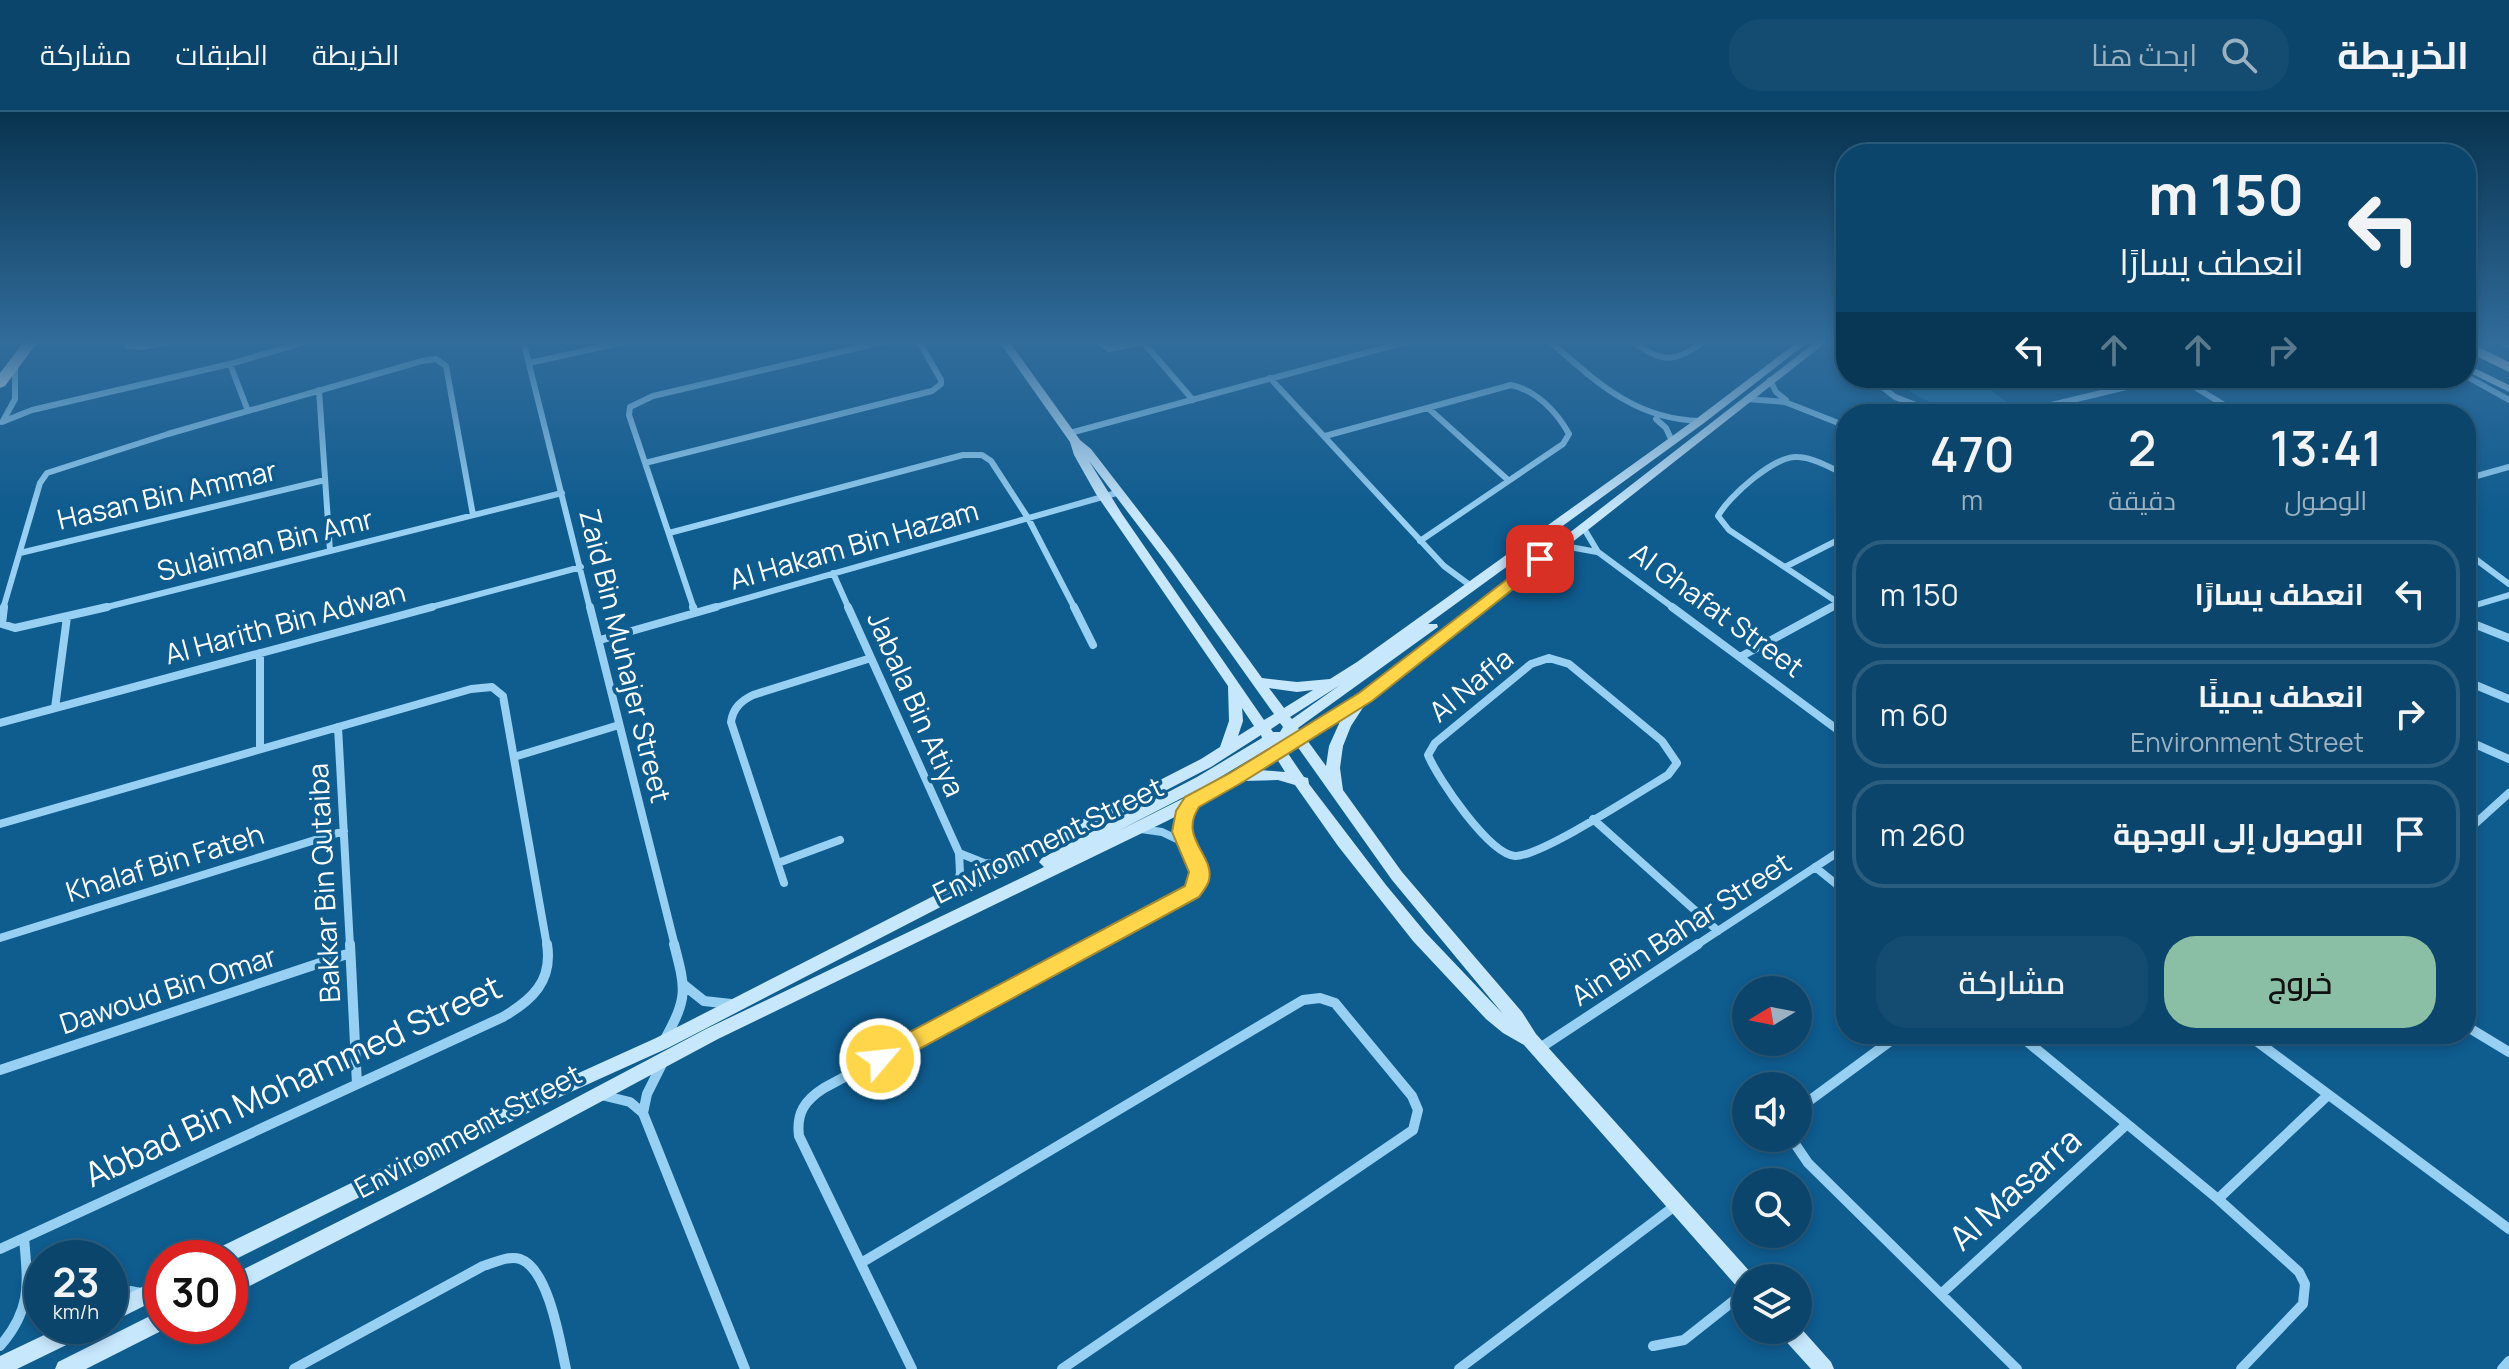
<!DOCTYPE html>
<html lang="ar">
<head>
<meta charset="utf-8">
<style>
	body { margin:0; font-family:Manrope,Cairo,sans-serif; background:#144c71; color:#f1f3f6; direction:rtl; height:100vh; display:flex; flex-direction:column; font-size:30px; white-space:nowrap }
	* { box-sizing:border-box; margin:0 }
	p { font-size:26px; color:#9ab1c1 }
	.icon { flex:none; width:44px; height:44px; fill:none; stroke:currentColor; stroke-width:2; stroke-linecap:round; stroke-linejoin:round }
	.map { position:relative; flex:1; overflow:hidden; direction:ltr }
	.side { position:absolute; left:1836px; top:292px; width:640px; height:640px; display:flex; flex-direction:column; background:#0b456b; border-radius:32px; box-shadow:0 4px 12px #0003,0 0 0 2px #2b5d7e; direction:rtl }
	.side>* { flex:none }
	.top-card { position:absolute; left:1836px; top:32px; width:640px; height:244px; border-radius:32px; box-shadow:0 4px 12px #0003,0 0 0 2px #2b5d7e; direction:rtl; background:#0b456b; color:#f1f3f6; overflow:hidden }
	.needle { width:52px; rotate:260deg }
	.buttons { position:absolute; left:1732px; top:864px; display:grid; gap:16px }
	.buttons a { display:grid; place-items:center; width:80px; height:80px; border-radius:50%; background:#0b456b; box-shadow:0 4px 12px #0003,0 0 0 2px #2b5d7e; font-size:40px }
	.speed { position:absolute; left:24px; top:1128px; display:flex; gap:16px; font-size:40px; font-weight:700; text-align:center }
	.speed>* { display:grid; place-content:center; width:104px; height:104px; border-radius:50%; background:#0b456b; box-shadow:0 4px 12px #0003,0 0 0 2px #2b5d7e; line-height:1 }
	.speed small { font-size:20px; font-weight:400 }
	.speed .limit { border:12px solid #d22; background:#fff; color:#111 }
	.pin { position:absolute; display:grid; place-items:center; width:68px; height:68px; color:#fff; margin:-34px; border-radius:16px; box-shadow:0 4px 12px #0006 }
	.me { position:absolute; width:88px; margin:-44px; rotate:62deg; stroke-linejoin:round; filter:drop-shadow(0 0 6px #0008) }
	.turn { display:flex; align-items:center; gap:28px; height:168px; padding:0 40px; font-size:36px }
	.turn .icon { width:104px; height:104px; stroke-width:2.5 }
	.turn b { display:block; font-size:56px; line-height:68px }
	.lanes { display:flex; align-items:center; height:76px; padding:0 40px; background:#0003; justify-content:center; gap:40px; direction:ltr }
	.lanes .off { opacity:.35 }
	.eta { display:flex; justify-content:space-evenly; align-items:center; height:136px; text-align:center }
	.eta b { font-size:48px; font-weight:600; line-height:56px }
	.button { display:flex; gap:16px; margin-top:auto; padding:16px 40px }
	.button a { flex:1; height:92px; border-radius:32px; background:#8abfa5; color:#111; font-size:32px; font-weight:600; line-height:92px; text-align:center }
	.button a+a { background:#144c71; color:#f1f3f6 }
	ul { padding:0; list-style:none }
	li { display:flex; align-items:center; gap:24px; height:108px; margin:0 16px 12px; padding:0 24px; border:4px solid #2b5d7e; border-radius:32px }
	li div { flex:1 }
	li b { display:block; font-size:30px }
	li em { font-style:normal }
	header { display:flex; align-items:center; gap:48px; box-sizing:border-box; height:112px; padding:0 40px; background:#0b456b; border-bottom:2px solid #2b5d7e }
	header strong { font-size:38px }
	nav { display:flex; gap:44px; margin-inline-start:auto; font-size:28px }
	.search { width:560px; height:72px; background:#144c71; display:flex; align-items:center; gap:20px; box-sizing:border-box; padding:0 28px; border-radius:32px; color:#9ab1c1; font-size:30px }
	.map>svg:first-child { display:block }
	.green { fill:#1d76ad }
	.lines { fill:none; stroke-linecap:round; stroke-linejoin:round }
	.street-far2 { stroke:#97d0f3; stroke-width:6 }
	.street-far1 { stroke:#97d0f3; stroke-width:8 }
	.street { stroke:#97d0f3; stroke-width:10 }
	.secondary { fill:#c7e7fd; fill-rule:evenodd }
	.highway { fill:#fff; fill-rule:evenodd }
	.route { fill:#ffd54a; stroke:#a68a30; stroke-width:2 }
	.labels { text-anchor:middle; stroke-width:7; stroke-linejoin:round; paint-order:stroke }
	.street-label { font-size:28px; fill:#fff; stroke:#0f5c8f }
	.near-street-label { font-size:34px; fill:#fff; stroke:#0f5c8f }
</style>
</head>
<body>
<header>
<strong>الخريطة</strong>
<div class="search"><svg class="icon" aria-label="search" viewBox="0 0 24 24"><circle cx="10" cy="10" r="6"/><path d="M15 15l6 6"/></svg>ابحث هنا</div>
<nav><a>الخريطة</a><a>الطبقات</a><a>مشاركة</a></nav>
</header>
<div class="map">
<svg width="2509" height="1257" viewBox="0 0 2509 1257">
	<rect width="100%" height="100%" fill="#0f5c8f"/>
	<path class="green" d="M1897 266H1974L2008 291C1970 299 1923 300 1897 266Z"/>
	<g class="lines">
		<path class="street-far2" d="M130 228 127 234 141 235 176 228
			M523 228 590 497
			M1097 228 1109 237 1154 228
			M1548 228C1596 269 1633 307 1700 309
			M1630 228C1663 251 1673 252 1706 228
			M1143 230 1193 288
			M529 251 633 228
			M230 252 248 299
			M2466 264 2509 288
			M1270 266 1444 454 1471 474
			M1887 266 1881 274 1895 285 1939 302
			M2105 266 2120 276
			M2180 266 2239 302
			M1770 268 1776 280 1786 288
			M319 278 330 439
			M1747 287 1785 290 1846 314
			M1428 296 1508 368
			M2014 302 2164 266
			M1656 307 1666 316 1672 329
			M3 309 15 287V254
			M2 310 32 298 230 252 312 228
			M1070 321 1413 228
			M1325 324 1511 273C1536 278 1557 300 1569 322L1563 332 1420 429
			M645 351 932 279 941 272V268L921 233 914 228
			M1846 363C1831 356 1815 346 1798 345 1775 343 1729 384 1718 404L1729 418 1846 496
			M2466 367 2509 355
			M1583 415 1598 440 1675 497
			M669 421 963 343H982L991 349 1028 406 1075 497
			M1559 433 1597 440
			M2466 440 2509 472
			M20 441 325 368
			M1785 455 1846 424
			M833 461 849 497
			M2466 496 2509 483
			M3 497 40 371 47 361 168 322 422 249 436 247 446 254 473 403
			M99 497 562 381
			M424 497 581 455
			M694 497 629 303 630 295 653 284 891 228
			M709 497 1120 380
			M1828 497 1839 491"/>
		<path class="street-far1" d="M4 495 2 512 15 516 107 495
			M590 495 675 834
			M693 495 695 501
			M848 495 959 741 960 761 955 779
			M1074 495 1093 533
			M1672 495 1846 624
			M2466 496 2469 495
			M2466 509 2509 526
			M600 528 716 495
			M260 541V637
			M1740 545 1832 495
			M1549 546 1569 552 1662 629 1677 651 1668 663C1641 679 1540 745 1515 744 1489 742 1438 667 1428 643L1435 631 1531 552Z
			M2466 569 2509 587
			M55 596 67 505
			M0 611 432 495
			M338 615 350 834
			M2466 628 2509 647
			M514 645 619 613
			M1593 707 1718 819
			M0 712 471 577 492 575 503 584 547 834
			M1141 717 1162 720 1185 731
			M2466 720 2509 681
			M959 741 984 751 1004 752
			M778 751 840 728
			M1815 755 1846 780
			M784 771 731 610C733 596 741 589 753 583L871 546
			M0 826 344 719
			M1089 834 1192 779C1210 749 1172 732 1190 693
			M1695 834 1846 735"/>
		<path class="street" d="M350 832 357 972
			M684 873 704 889 731 892
			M2466 914 2509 940
			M2018 922 2218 1087 2299 1160 2305 1172 2303 1192 2241 1257
			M2247 922 2509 1117
			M665 927C688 885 686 878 674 832
			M1540 936 1698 832
			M0 958 350 841
			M601 983 630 990 643 1001 745 1257
			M1798 997 1900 922
			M643 1001 647 982 663 950
			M1791 1026 1808 1051 2017 1257
			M2218 1087 2328 983
			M0 1137 503 905C532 888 553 869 547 832
			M861 1151 1303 888 1320 886 1335 891 1412 984 1418 998 1413 1018 1062 1257
			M29 1182 42 1199
			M1941 1182 2126 1013
			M110 1183 130 1179 141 1181
			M0 1234C32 1197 28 1172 24 1126
			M1653 1234 1684 1228 1746 1179
			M294 1257 483 1154C494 1151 509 1143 520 1147 549 1157 560 1230 566 1257
			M912 1257 799 1024C796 1001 805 988 824 976L1092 832
			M1459 1257 1676 1093
			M2502 1257 2509 1249"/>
		<path class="secondary" d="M998 228H1008L1080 328 1091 337 1173 443 1262 566 1297 570 1330 567 1357 550 1696 307 1800 228H1811L1704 311 1428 512H1437L1438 515 1298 616 1300 619 1381 567 1818 228H1829L1391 573 1362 592 1364 594 1351 614 1343 634 1340 656 1343 678 1402 760 1522 900 1536 922 1753 1163 1754 1166H1746V1180L1739 1177 1524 933 1503 921 1486 907 1413 829 1338 734 1295 673 1278 668 1243 669 1167 709 718 927 427 1083 230 1184V1164L415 1071 706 917 1044 755 1039 750 1042 746 1197 665 1262 626 1261 623 1211 655 668 936 564 983 230 1150V1146H210L212 1139 552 973 656 926 1201 647 1220 635 1229 609 1228 574 1096 382 1074 343 1070 330ZM1089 349 1165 449 1274 602 1264 608 1122 402ZM1340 573 1292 607 1290 605ZM1269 576 1297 580 1313 578 1284 596ZM1242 596 1254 614 1238 624 1243 609ZM1342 605 1329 634 1326 654 1307 628ZM1280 611 1283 615 1280 620H1273L1271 617ZM1297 634 1392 768 1503 902 1425 820 1386 773 1309 672 1308 666 1304 665 1287 640ZM1269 636 1270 638 1232 662 1118 719 1207 673ZM1277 647 1285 660 1260 658Z
			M2492 228H2504L2509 230V237Z
			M2466 252 2509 273V280L2466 259Z
			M162 1165V1185L110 1211V1191Z
			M162 1198V1214L169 1215 86 1257H55L58 1250Z
			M1798 1213 1831 1250 1834 1257H1811L1782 1225 1779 1218H1798Z
			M63 1214H94L91 1221 17 1257H0V1244Z"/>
		<path class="highway" d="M25 228H39L5 274 0 276V261Z
			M2466 229 2509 250V260L2466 239Z"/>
	</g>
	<linearGradient id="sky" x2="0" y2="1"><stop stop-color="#08334f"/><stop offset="0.57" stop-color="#316c9b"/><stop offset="1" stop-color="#316c9b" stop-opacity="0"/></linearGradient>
	<rect width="2509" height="403" fill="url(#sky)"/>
	<path class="route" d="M1540 442 1548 447 1546 451 1372 589 1243 670 1199 695C1178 726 1215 743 1209 768 1208 774 1202 780 1199 785L888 954 880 957 872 954 869 947 872 940 1185 774 1189 760 1172 720 1176 699 1185 685 1230 661 1359 581Z"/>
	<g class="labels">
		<g class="street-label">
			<text transform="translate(167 383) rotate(-13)" y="10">Hasan Bin Ammar</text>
			<text transform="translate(265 433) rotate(-14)" y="10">Sulaiman Bin Amr</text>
			<text transform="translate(854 433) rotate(-16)" y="10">Al Hakam Bin Hazam</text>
			<text transform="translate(1717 498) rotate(36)" y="10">Al Ghafat Street</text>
			<text transform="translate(285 511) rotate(-15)" y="10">Al Harith Bin Adwan</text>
			<text transform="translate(625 544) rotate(76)" y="10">Zaid Bin Muhajer Street</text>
			<text transform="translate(1471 573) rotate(-39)" y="10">Al Nafla</text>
			<text transform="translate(916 592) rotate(66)" y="10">Jabala Bin Atiya</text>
			<text transform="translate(1048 728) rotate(-26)" y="10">Environment Street</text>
			<text transform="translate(165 751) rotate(-17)" y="10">Khalaf Bin Fateh</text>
			<text transform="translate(324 771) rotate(-93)" y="10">Bakkar Bin Qutaiba</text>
			<text transform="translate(1681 817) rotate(-33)" y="10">Ain Bin Bahar Street</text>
			<text transform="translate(168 878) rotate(-18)" y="10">Dawoud Bin Omar</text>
			<text transform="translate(468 1019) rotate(-28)" y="10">Environment Street</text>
		</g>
		<g class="near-street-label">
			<text transform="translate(293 969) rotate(-25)" y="12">Abbad Bin Mohammed Street</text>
			<text transform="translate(2015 1077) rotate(-42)" y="12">Al Masarra</text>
		</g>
	</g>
</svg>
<div class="buttons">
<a><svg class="needle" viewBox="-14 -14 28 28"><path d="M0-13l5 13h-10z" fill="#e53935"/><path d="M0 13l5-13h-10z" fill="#9ab1c1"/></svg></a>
<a><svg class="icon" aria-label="sound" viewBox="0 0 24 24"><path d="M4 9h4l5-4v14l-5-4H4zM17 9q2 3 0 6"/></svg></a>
<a><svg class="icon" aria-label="search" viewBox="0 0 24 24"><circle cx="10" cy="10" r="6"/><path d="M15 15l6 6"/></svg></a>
<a><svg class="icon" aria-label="layers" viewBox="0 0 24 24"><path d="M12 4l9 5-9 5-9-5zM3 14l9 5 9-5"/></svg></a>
</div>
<div class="speed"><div>23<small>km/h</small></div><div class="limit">30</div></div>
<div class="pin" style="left:1540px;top:447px;background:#d93025"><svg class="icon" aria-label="arrive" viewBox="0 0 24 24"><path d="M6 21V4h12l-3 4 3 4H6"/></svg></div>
<svg class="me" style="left:880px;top:947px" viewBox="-20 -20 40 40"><circle r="17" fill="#ffd54a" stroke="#fff" stroke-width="3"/><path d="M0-11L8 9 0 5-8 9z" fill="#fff"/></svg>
<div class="top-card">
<div class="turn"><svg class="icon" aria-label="left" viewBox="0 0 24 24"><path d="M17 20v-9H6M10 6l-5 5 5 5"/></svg><div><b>150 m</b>انعطف يسارًا</div></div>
<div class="lanes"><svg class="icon" aria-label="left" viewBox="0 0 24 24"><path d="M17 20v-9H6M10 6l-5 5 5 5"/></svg><svg class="icon off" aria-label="ahead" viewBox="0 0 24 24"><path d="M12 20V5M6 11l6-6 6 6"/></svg><svg class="icon off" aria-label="ahead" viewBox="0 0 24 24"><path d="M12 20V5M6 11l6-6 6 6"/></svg><svg class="icon off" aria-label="right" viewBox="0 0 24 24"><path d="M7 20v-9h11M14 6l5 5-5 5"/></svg></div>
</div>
<section class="side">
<div class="eta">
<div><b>13:41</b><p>الوصول</p></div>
<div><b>2</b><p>دقيقة</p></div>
<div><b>470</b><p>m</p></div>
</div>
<ul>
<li><svg class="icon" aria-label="left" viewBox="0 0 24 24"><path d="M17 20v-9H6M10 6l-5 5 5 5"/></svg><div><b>انعطف يسارًا</b></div><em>150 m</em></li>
<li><svg class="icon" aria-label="right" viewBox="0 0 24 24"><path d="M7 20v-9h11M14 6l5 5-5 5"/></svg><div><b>انعطف يمينًا</b><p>Environment Street</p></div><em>60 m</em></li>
<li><svg class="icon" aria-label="arrive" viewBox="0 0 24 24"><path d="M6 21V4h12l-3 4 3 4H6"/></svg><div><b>الوصول إلى الوجهة</b></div><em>260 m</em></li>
</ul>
<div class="button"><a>خروج</a><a>مشاركة</a></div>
</section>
</div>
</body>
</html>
